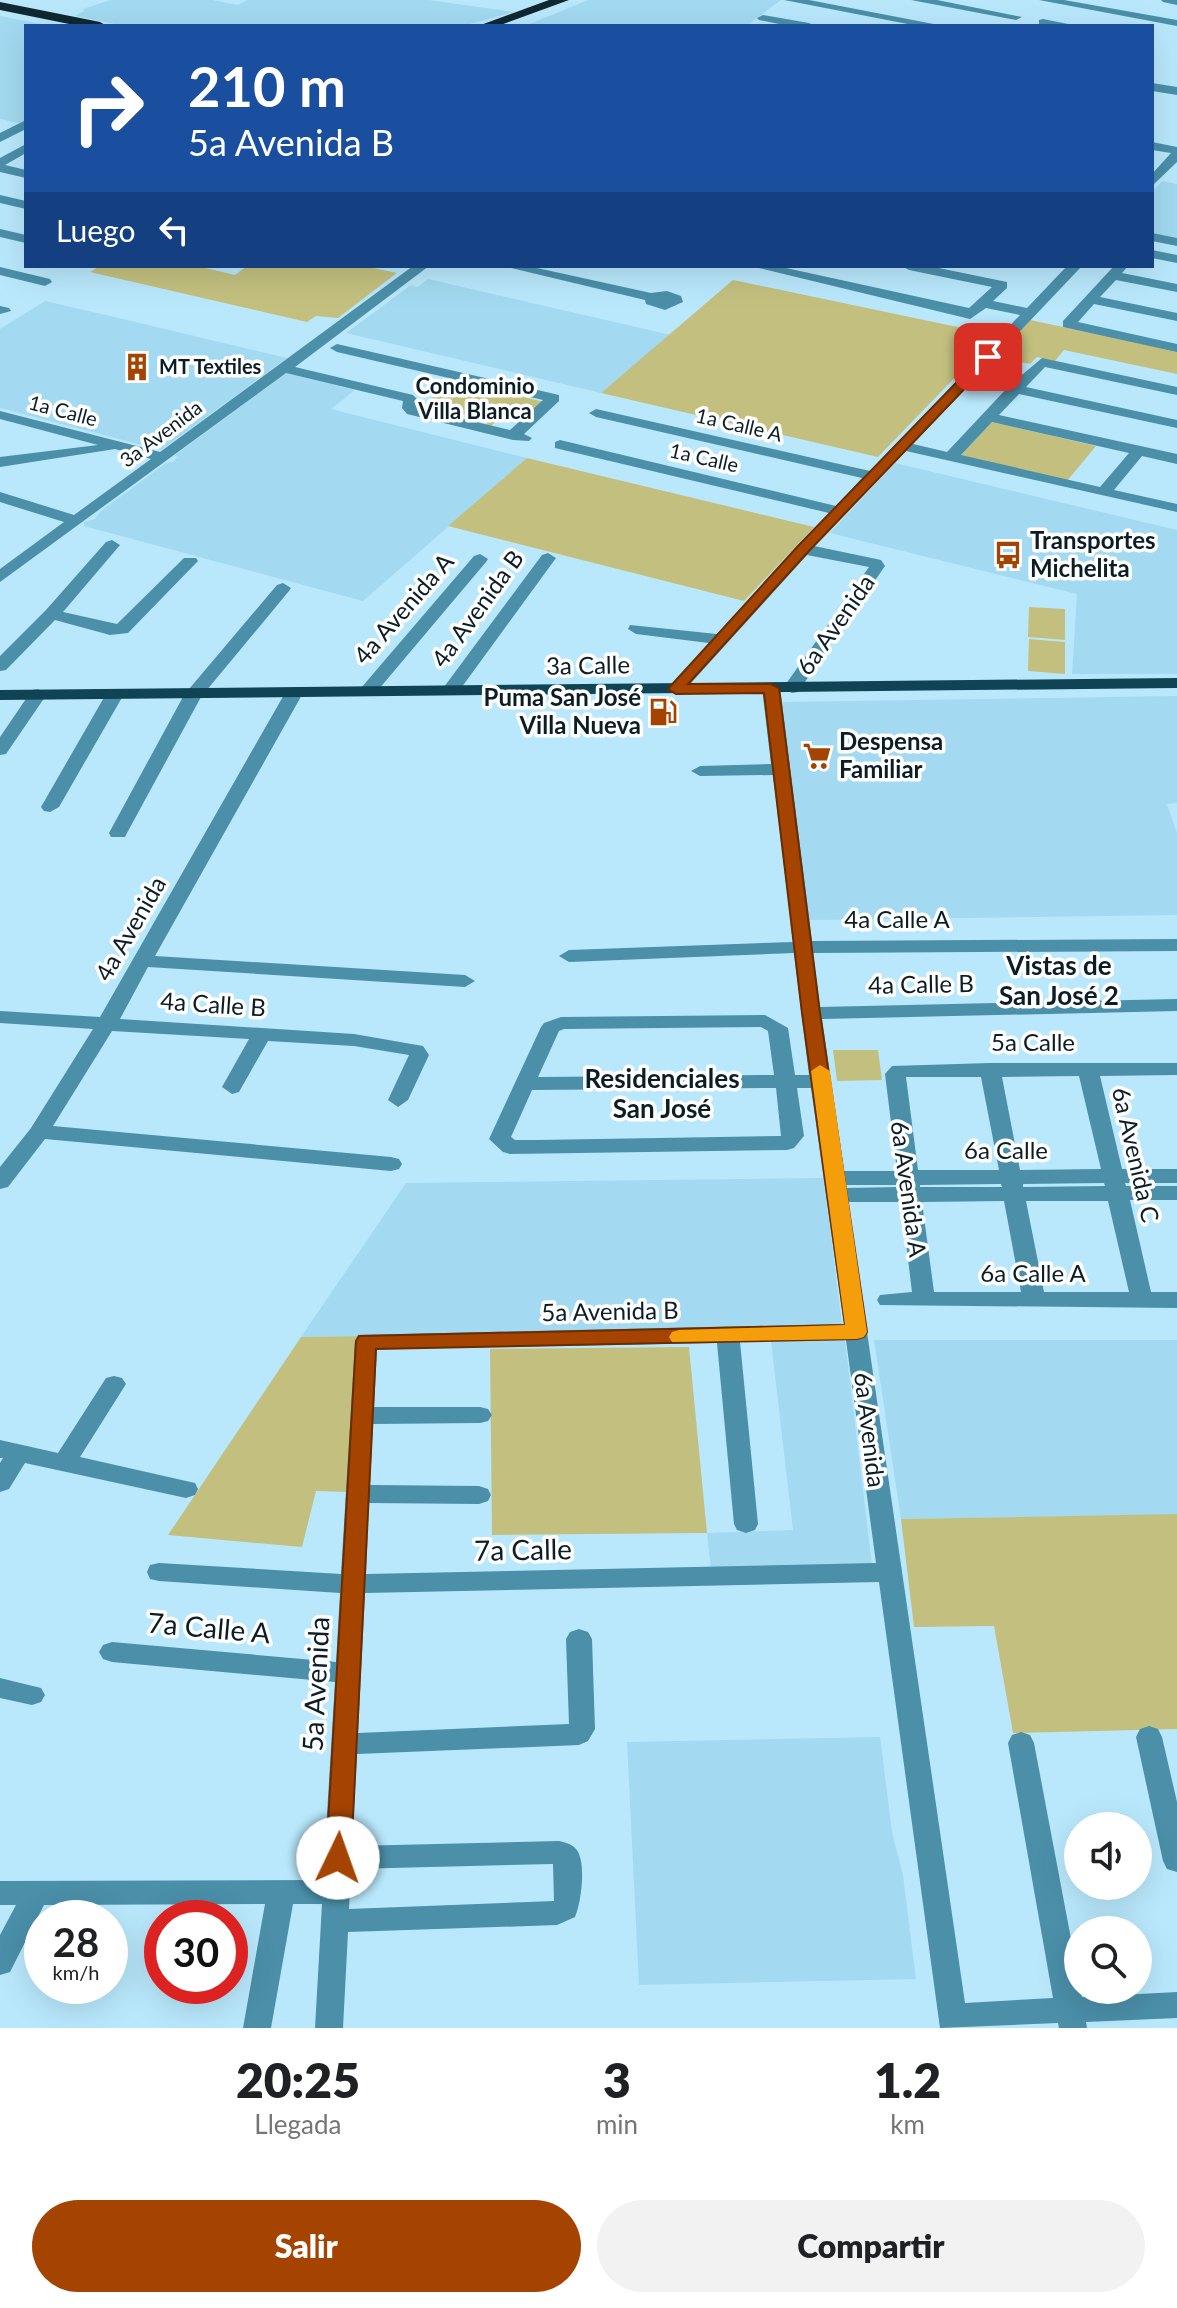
<!DOCTYPE html>
<html lang="es">
<head>
<meta charset="utf-8">
<style>
	body { margin:0; font-family:Lato,sans-serif; background:#f2f2f2; color:#202124; height:100vh; display:flex; flex-direction:column; font-size:30px; white-space:nowrap }
	* { box-sizing:border-box; margin:0 }
	p { font-size:26px; color:#757577 }
	.icon { flex:none; width:44px; height:44px; fill:none; stroke:currentColor; stroke-width:2; stroke-linecap:round; stroke-linejoin:round }
	.map { position:relative; height:2028px; overflow:hidden }
	.sheet { display:flex; flex-direction:column; background:#fff; flex:1 }
	.sheet>* { flex:none }
	.banner { position:absolute; left:24px; top:24px; width:1130px; height:244px; border-radius:0px; box-shadow:0 8px 32px #0002; background:#1a4fa0; color:#fff; overflow:hidden }
	.buttons { position:absolute; left:1064px; top:1812px; display:grid; gap:16px }
	.buttons a { display:grid; place-items:center; width:88px; height:88px; border-radius:50%; background:#fff; box-shadow:0 8px 32px #0002; font-size:40px }
	.speed { position:absolute; left:24px; top:1900px; display:flex; gap:16px; font-size:40px; font-weight:700; text-align:center }
	.speed>* { display:grid; place-content:center; width:104px; height:104px; border-radius:50%; background:#fff; box-shadow:0 8px 32px #0002; line-height:1 }
	.speed small { font-size:20px; font-weight:400 }
	.speed .limit { border:12px solid #d22; background:#fff; color:#111 }
	.pin { position:absolute; display:grid; place-items:center; width:68px; height:68px; color:#fff; margin:-34px; border-radius:16px; box-shadow:0 4px 12px #0006 }
	.me { position:absolute; width:88px; margin:-44px; rotate:3deg; stroke-linejoin:round; filter:drop-shadow(0 0 6px #0008) }
	.turn { display:flex; align-items:center; gap:28px; height:168px; padding:0 32px; font-size:36px }
	.turn .icon { width:104px; height:104px; stroke-width:2.5 }
	.turn b { display:block; font-size:56px; line-height:68px }
	.then { display:flex; align-items:center; height:76px; padding:0 32px; background:#0003; gap:16px; font-size:30px }
	.eta { display:flex; justify-content:space-evenly; align-items:center; height:136px; text-align:center }
	.eta b { font-size:48px; font-weight:800; line-height:56px }
	.cta { display:flex; gap:16px; margin-top:auto; padding:16px 32px }
	.cta a { flex:1; height:92px; border-radius:48px; background:#a54300; color:#fff; font-size:32px; font-weight:800; line-height:92px; text-align:center }
	.cta a+a { background:#f2f2f2; color:#202124 }
	.map>svg:first-child { display:block }
	.built { fill:#a3daf1 }
	.green { fill:#c3c07f }
	.lines { fill:none; stroke-linecap:round; stroke-linejoin:round }
	.minor { fill:#4b8fa9; fill-rule:evenodd }
	.major { fill:#104354; fill-rule:evenodd }
	.highway { fill:#0f2831; fill-rule:evenodd }
	.route { fill:#a54300; stroke:#6b2c00; stroke-width:2 }
	.slow { fill:#f59e0b }
	.labels { text-anchor:middle; stroke-width:7; stroke-linejoin:round; paint-order:stroke }
	.far-poi-label { font-size:20px; font-weight:bold; fill:#0c1e25; stroke:#fff; text-anchor:start }
	.far-street-label { font-size:20px; fill:#0c1e25; stroke:#fff }
	.far-neighbourhood-label { font-size:22px; font-weight:bold; fill:#0c1e25; stroke:#fff }
	.poi-label { font-size:24px; font-weight:bold; fill:#0c1e25; stroke:#fff; text-anchor:start }
	.street-label { font-size:24px; fill:#0c1e25; stroke:#fff }
	.neighbourhood-label { font-size:26px; font-weight:bold; fill:#0c1e25; stroke:#fff }
	.near-street-label { font-size:28px; fill:#0c1e25; stroke:#fff }
</style>
</head>
<body>
<div class="map">
<svg width="1177" height="2028" viewBox="0 0 1177 2028">
	<rect width="100%" height="100%" fill="#b9e8fc"/>
	<path class="built" d="M110 0H213L238 5 247 0H429L514 12 462 26H125L75 16 84 11 83 9Z
		M588 0H781L746 26H525Z
		M0 16 51 26H26V120L20 123 0 119Z
		M1162 181 1177 184V239L1152 234V192Z
		M428 279 671 335 601 393 346 333 411 285 418 287Z
		M45 301 123 319 287 358 161 450 0 408V329Z
		M286 373 355 390 331 409 527 458 363 601 84 526V522L95 519 101 511 166 463 173 462 178 457 174 456Z
		M895 463 1177 530V674H1072L1077 594 830 533Z
		M1177 696V803L1167 804 1177 833V915L809 920 780 702Z
		M824 1178 842 1326 301 1337 406 1183Z
		M845 1340 872 1565 711 1570 707 1533 793 1530 771 1341Z
		M874 1340H1177V1515L901 1519Z
		M880 1737 892 1832 903 1875 916 1979 639 1985 627 1742Z"/>
	<path class="green" d="M100 266H197L235 275 247 266H364L397 273 338 318 316 316 307 322 90 272Z
		M733 280 991 334 996 335 878 457 601 393Z
		M1030 320 1177 351V374L1064 350 1055 361 1037 357 1030 364 998 357Z
		M474 385 544 402 525 418 506 413 491 426 486 425 490 420 440 409 435 412 419 409 442 390 462 395Z
		M992 422 1096 446 1067 481 960 456Z
		M527 458 814 527 744 601 448 526Z
		M1029 607 1065 609V640L1028 637Z
		M1029 639 1065 642V674L1028 671Z
		M833 1050H878L882 1080 837 1081Z
		M360 1336 349 1492 316 1491 302 1547 168 1535 301 1337Z
		M689 1347 707 1533 492 1535 490 1349Z
		M1177 1514V1729L1013 1733 994 1626 914 1627 901 1519Z"/>
	<g class="lines">
		<path class="minor" d="M784 0H809L944 26H918Z
			M911 0H937L1022 17 1016 20Z
			M1039 0H1064L1177 20V26Z
			M1161 0H1177V5L1163 2Z
			M763 15 809 23 815 26H789L759 20 757 18Z
			M1043 19 1068 24 1070 26 1039 24V20Z
			M1152 83 1177 87V95L1152 91Z
			M26 120V129L0 142V133Z
			M1152 142 1177 147V162L1152 186V174L1171 153 1152 150Z
			M26 144V153L5 165 26 170V178L0 172V158Z
			M0 195 26 201V209L0 203Z
			M0 229 26 235V243L0 237Z
			M1152 233 1177 238V246L1152 241Z
			M1152 250 1177 255V263L1152 258Z
			M413 266H429L295 367 413 395 419 401 417 408 510 430 543 400 337 352 330 348 337 344 559 395V401L524 434 532 438 529 441 513 440 407 414 402 408 403 401 286 373 0 582V569L64 522 0 502V492L74 515 151 459 115 449 0 467V457L98 445 0 419V411L160 452Z
			M503 266H528L651 293 667 291 681 296 683 302 665 310 646 304 645 300Z
			M751 266H777L969 308 992 287 909 270 902 266H929L1007 282V288L993 301 1027 308 1067 266H1082L913 444 947 452 1009 386 1042 358 1177 387V395L1045 367 1026 387 1177 420V428L1019 394 999 415 1177 454V464L1142 456 1114 490 1177 504V512L906 451 814 546 881 560 885 566 798 692 792 693 783 688 869 567 807 555 682 693H670L667 689 670 685 709 643 636 634 628 629 630 625 717 634 829 513 555 448V442L560 440 836 506 862 478 596 417 589 413 596 409 870 471 1020 315 986 308 970 319ZM992 422 1129 453 1100 487 961 455Z
			M1114 266H1128L1122 273 1177 284V292L1116 280 1100 297 1177 313V321L1094 304 1078 322 1177 344V352L1063 327V321Z
			M0 267 50 279 52 282 45 286 0 275Z
			M0 306 9 308 11 311 0 314Z
			M112 540 120 545 63 612 117 624 184 558H196L198 561 128 633 110 635 55 620 6 670 0 671V656L46 610 106 542Z
			M548 553 556 558 456 695H444L441 691 444 687 542 555Z
			M480 554 488 559 486 562 373 696H361L358 692 361 688 474 556Z
			M283 583 291 588 289 591 201 697 127 833 125 837H111L109 833 184 695 277 585Z
			M771 683 780 688 812 941 1177 939V951L813 953 820 1007 1177 999V1011L822 1019 844 1171H897L885 1074 892 1066 990 1063H1177V1075L1100 1076 1122 1169H1177V1183H1125L1126 1186H1177V1200H1130L1151 1292H1177V1308L880 1305 877 1300 880 1295 912 1292 901 1202H848L965 2003 1053 1998 1008 1743 1012 1735 1021 1732 1030 1735 1034 1743 1082 1997 1177 1992V2018L1086 2022 1087 2028H1059L1058 2023 940 2028 879 1582 365 1593 358 1733 569 1724 566 1639 570 1632 579 1629 588 1632 592 1639 595 1729 588 1741 579 1745 357 1754 352 1846 559 1841C564 1842 572 1844 576 1849 587 1861 581 1904 575 1917L557 1925 348 1932 343 2028H315L322 1904H293L271 2028H243L265 1904 44 1905 10 1972 0 1975V1935L16 1905H0V1881L323 1880 335 1682 112 1662 103 1659 99 1652 103 1645 112 1642 336 1662 340 1593 159 1581 150 1579 147 1572 150 1565 159 1563 341 1574 355 1341 358 1335 844 1324 811 1088H797L804 1136 794 1148 787 1150 510 1154 503 1152 489 1139 541 1027 544 1023 561 1017 765 1015 788 1028 795 1075H809L794 953 569 962 559 956 569 950 793 942 773 775 700 776 691 771 700 766 771 764 762 688ZM761 1027 768 1031 774 1075 538 1077 559 1031 564 1029ZM1079 1076 1101 1169 1020 1170 1002 1077ZM906 1077H981L999 1170H918ZM776 1088 781 1136 537 1140H515L511 1137 532 1090ZM1104 1183 1105 1186 1023 1187V1184ZM1001 1184 1002 1187H920V1185ZM846 1185H898L899 1187 846 1188ZM1004 1201 1021 1292H934L922 1202ZM1026 1201H1108L1129 1292H1044ZM846 1340 876 1563 366 1574 369 1503 479 1504 488 1501 491 1495 488 1489 479 1486 370 1485 373 1424 480 1423 488 1421 492 1415 488 1409 480 1407H374L377 1349 717 1343 734 1524 737 1530 746 1533 755 1530 758 1524 740 1342ZM553 1864 554 1901 349 1909 351 1869Z
			M294 688 303 693 155 956 465 975 475 981 465 987 148 967 120 1019 354 1034 423 1046 429 1055 408 1100 398 1107 388 1100 409 1055 354 1046 268 1041 239 1092 232 1094 222 1087 249 1039 112 1031 53 1126 391 1157 399 1159 402 1164 399 1169 391 1171 45 1139 8 1187 0 1189V1167L31 1128 93 1029 0 1023V1011L100 1017 285 693Z
			M38 689 47 694 6 754 0 755V737L32 690Z
			M115 689 124 694 59 807 50 812 44 811 41 807 106 694Z
			M114 1376 122 1378 126 1384 80 1457 195 1483 198 1489 195 1495 186 1498 25 1463 9 1489 0 1492V1463L3 1458H0V1440L58 1453 106 1378Z
			M0 1678 41 1688 45 1695 41 1702 32 1705 0 1698Z
			M1149 1726 1158 1729 1162 1737 1177 1802V1872L1167 1869 1163 1861 1136 1737 1140 1729Z"/>
		<path class="major" d="M1177 678V688L0 700V690Z"/>
		<path class="highway" d="M549 0H569L498 26H478Z
			M0 2 100 22 107 26H79L0 10Z"/>
	</g>
	<path class="route" d="M984 354 995 357 808 552 688 684H771L779 688 820 1013 867 1332 864 1337 857 1339 376 1349 351 1858 347 1865 338 1868 329 1865 326 1858 356 1341 359 1336 845 1325 802 1013 764 693 676 694 668 689 798 546Z"/>
	<path class="slow" d="M820 1065 830 1071 867 1332 864 1337 857 1339 672 1342 669 1337 672 1332 679 1330 845 1325 811 1071Z"/>
	<defs>
		<symbol id="building-bare" viewBox="-9 -9 18 18"><path d="M-4-6H4V6H1V3H-1V6H-4ZM-2.5-4.3h1.7v1.8h-1.7ZM.8-4.3h1.7v1.8H.8ZM-2.5-1h1.7V.8h-1.7ZM.8-1h1.7V.8H.8Z" fill="#a54300" stroke="#fff" stroke-width="2.5" paint-order="stroke"/></symbol>
		<symbol id="bus-bare" viewBox="-9 -9 18 18"><path d="M-5-6H5V4H4V6H2V4H-2V6H-4V4H-5ZM-3.5-4V0h7V-4ZM-3.5 1.2v1.5H-2V1.2ZM2 1.2v1.5H3.5V1.2Z" fill="#a54300" stroke="#fff" stroke-width="2.5" paint-order="stroke"/></symbol>
		<symbol id="fuel-bare" viewBox="-9 -9 18 18"><path d="M-5.5-6h7V0h2V4h1.3V-2.5L3-4.5l.8-.8L6-3V5H2.5V1h-1V6h-7ZM-4.2-4.7v3.2H.2V-4.7Z" fill="#a54300" stroke="#fff" stroke-width="2.5" paint-order="stroke"/></symbol>
		<symbol id="supermarket-bare" viewBox="-9 -9 18 18"><path d="M-6-5.5h2.5l.6 2H6L4.5 2H-2.5L-4.4-4H-6ZM-1.5 3.2a1.3 1.3 0 1 0 .1 0ZM3 3.2a1.3 1.3 0 1 0 .1 0Z" fill="#a54300" stroke="#fff" stroke-width="2.5" paint-order="stroke"/></symbol>
	</defs>
	<g fill-rule="evenodd">
		<use href="#building-bare" x="117" y="347" width="40" height="40"/>
		<use href="#bus-bare" x="988" y="535" width="40" height="40"/>
		<use href="#fuel-bare" x="643" y="692" width="40" height="40"/>
		<use href="#supermarket-bare" x="797" y="736" width="40" height="40"/>
	</g>
	<g class="labels">
		<g class="far-poi-label">
			<text x="159" y="374">MT Textiles</text>
		</g>
		<g class="far-street-label">
			<text transform="translate(63 411) rotate(15)" y="7">1a Calle</text>
			<text transform="translate(739 425) rotate(13)" y="7">1a Calle A</text>
			<text transform="translate(161 434) rotate(-37)" y="7">3a Avenida</text>
			<text transform="translate(704 458) rotate(13)" y="7">1a Calle</text>
		</g>
		<g class="far-neighbourhood-label">
			<text x="475" y="394">Condominio<tspan x="475" dy="25">Villa Blanca</tspan></text>
		</g>
		<g class="poi-label">
			<text x="1030" y="549">Transportes<tspan x="1030" dy="28">Michelita</tspan></text>
			<text x="641" y="706" text-anchor="end">Puma San José<tspan x="641" dy="28">Villa Nueva</tspan></text>
			<text x="839" y="750">Despensa<tspan x="839" dy="28">Familiar</tspan></text>
		</g>
		<g class="street-label">
			<text transform="translate(404 609) rotate(-49)" y="8">4a Avenida A</text>
			<text transform="translate(478 609) rotate(-54)" y="8">4a Avenida B</text>
			<text transform="translate(836 625) rotate(-55)" y="8">6a Avenida</text>
			<text transform="translate(588 666) rotate(-1)" y="8">3a Calle</text>
			<text x="897" y="928">4a Calle A</text>
			<text transform="translate(131 929) rotate(-60)" y="8">4a Avenida</text>
			<text transform="translate(921 985) rotate(-1)" y="8">4a Calle B</text>
			<text transform="translate(213 1005) rotate(4)" y="8">4a Calle B</text>
			<text x="1033" y="1051">5a Calle</text>
			<text x="1006" y="1159">6a Calle</text>
			<text transform="translate(1135 1155) rotate(77)" y="8">6a Avenida C</text>
			<text transform="translate(908 1189) rotate(82)" y="8">6a Avenida A</text>
			<text x="1033" y="1282">6a Calle A</text>
			<text transform="translate(610 1312) rotate(-1)" y="8">5a Avenida B</text>
			<text transform="translate(869 1430) rotate(83)" y="8">6a Avenida</text>
		</g>
		<g class="neighbourhood-label">
			<text x="1059" y="975">Vistas de<tspan x="1059" dy="30">San José 2</tspan></text>
			<text x="662" y="1088">Residenciales<tspan x="662" dy="30">San José</tspan></text>
		</g>
		<g class="near-street-label">
			<text transform="translate(523 1550) rotate(-1)" y="10">7a Calle</text>
			<text transform="translate(209 1628) rotate(5)" y="10">7a Calle A</text>
			<text transform="translate(316 1684) rotate(-87)" y="10">5a Avenida</text>
		</g>
	</g>
</svg>
<div class="buttons">
<a><svg class="icon" aria-label="sound" viewBox="0 0 24 24"><path d="M4 9h4l5-4v14l-5-4H4zM17 9q2 3 0 6"/></svg></a>
<a><svg class="icon" aria-label="search" viewBox="0 0 24 24"><circle cx="10" cy="10" r="6"/><path d="M15 15l6 6"/></svg></a>
</div>
<div class="speed"><div>28<small>km/h</small></div><div class="limit">30</div></div>
<div class="pin" style="left:988px;top:357px;background:#d93025"><svg class="icon" aria-label="arrive" viewBox="0 0 24 24"><path d="M6 21V4h12l-3 4 3 4H6"/></svg></div>
<svg class="me" style="left:338px;top:1858px" viewBox="-20 -20 40 40"><circle r="19" fill="#fff"/><path d="M0-13L10 11 0 6-10 11z" fill="#a54300"/></svg>
<div class="banner">
<div class="turn"><svg class="icon" aria-label="right" viewBox="0 0 24 24"><path d="M7 20v-9h11M14 6l5 5-5 5"/></svg><div><b>210 m</b>5a Avenida B</div></div>
<div class="then">Luego<svg class="icon" aria-label="left" viewBox="0 0 24 24"><path d="M17 20v-9H6M10 6l-5 5 5 5"/></svg></div>
</div>
</div>
<section class="sheet">
<div class="eta">
<div><b>20:25</b><p>Llegada</p></div>
<div><b>3</b><p>min</p></div>
<div><b>1.2</b><p>km</p></div>
</div>
<div class="cta"><a>Salir</a><a>Compartir</a></div>
</section>
</body>
</html>
